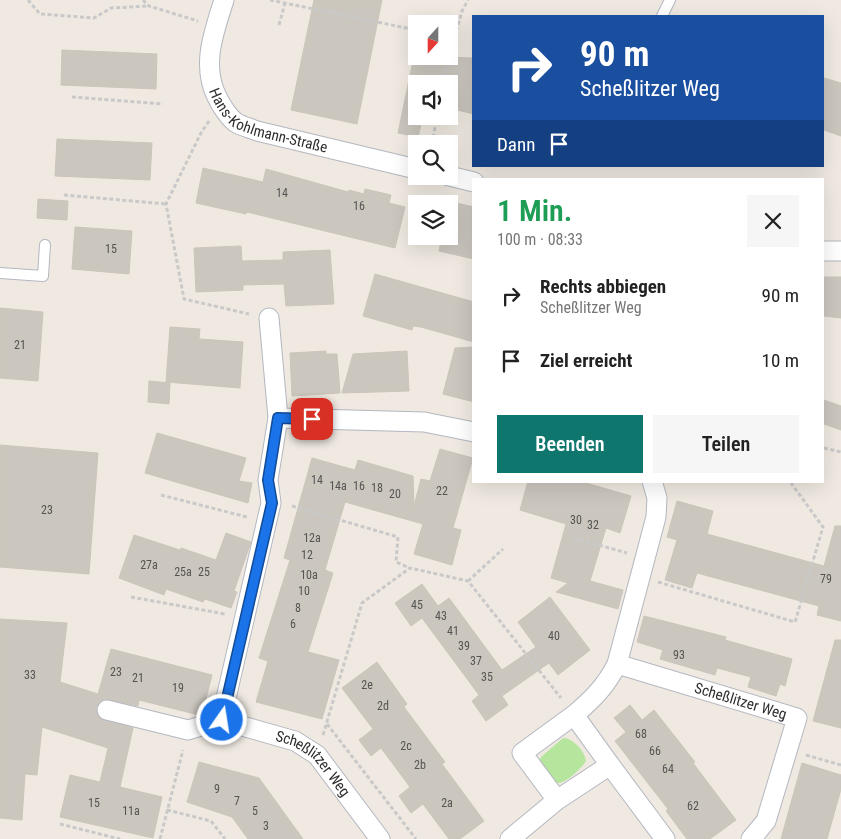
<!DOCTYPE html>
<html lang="de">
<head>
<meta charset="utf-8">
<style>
	body { margin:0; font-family:"Roboto Condensed",sans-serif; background:#f6f6f6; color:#222; height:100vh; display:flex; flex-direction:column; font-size:19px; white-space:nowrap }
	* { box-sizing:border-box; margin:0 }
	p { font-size:16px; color:#767676 }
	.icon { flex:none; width:28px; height:28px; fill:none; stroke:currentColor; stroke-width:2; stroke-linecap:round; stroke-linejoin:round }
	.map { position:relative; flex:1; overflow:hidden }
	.sheet { position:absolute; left:472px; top:178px; width:352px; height:305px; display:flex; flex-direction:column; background:#fff; border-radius:0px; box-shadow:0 5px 20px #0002 }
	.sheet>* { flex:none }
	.top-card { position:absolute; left:472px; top:15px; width:352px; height:152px; border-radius:0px; box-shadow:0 5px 20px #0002; background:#1a4fa0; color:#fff; overflow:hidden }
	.needle { width:32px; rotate:201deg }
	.controls { position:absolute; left:408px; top:15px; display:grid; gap:10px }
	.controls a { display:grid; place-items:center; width:50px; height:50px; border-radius:0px; background:#fff; box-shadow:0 5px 20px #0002; font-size:25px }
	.pin { position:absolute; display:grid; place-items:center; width:42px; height:42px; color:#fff; margin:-21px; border-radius:10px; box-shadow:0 2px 8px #0006 }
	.me { position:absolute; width:55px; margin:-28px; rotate:13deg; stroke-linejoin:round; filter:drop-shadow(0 0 4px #0008) }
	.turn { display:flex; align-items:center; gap:18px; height:105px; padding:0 25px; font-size:22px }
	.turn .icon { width:65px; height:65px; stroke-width:2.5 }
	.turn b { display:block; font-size:35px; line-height:42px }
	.then { display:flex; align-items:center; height:48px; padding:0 25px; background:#0003; gap:10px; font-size:19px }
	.round { display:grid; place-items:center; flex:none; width:52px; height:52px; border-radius:0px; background:#f6f6f6 }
	.headline { display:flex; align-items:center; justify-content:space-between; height:85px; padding:0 25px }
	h1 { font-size:30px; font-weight:600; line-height:38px; color:#1e9e55 }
	.cta { display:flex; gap:10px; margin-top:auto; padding:10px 25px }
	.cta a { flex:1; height:58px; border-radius:0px; background:#0f766e; color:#fff; font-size:20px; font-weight:600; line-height:58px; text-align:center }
	.cta a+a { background:#f6f6f6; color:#222 }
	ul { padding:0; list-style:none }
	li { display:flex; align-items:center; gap:15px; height:65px; padding:0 25px }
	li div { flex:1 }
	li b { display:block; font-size:19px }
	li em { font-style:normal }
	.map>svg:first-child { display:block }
	.green { fill:#b6e59e }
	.building { fill:#cbc7bf; stroke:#cbc5ba }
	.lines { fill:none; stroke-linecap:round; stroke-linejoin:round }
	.lane-casing { stroke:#b4b7c1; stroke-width:12 }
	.street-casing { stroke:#b4b7c1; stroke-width:21 }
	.path { stroke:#c9c9c9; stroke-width:3; stroke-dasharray:4 2.5; stroke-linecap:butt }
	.lane { stroke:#fff; stroke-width:10 }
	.street { stroke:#fff; stroke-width:19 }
	.route-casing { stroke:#114b97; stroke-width:12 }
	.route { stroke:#1a73e8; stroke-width:9 }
	.labels { text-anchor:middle; stroke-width:4; stroke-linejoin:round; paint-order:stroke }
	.number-label { font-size:12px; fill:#555452 }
	.street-label { font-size:15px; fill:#2e2e2e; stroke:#fff }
</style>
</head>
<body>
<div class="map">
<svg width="841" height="839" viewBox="0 0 841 839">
	<rect width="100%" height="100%" fill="#efe9e1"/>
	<path class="green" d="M563 738C573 738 585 751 586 761 582 768 562 788 554 782 548 778 543 767 539 761L541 757Z"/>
	<path class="building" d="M314 0H382L357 124 291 110Z
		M62 50 157 54 156 89 61 85Z
		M414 56 474 58V114L449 108V84H416V116H423L418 137 398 133Z
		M824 78 841 83V136L824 130Z
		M57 139 152 143 150 180 55 176Z
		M203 168 263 182 266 169 348 192 349 190 364 194 365 189 391 195 389 203 405 207 395 248 247 212 246 214 196 203Z
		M38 199 68 201 67 220 37 218Z
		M452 202 474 207V259L439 251 442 236H449V219Z
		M75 227 132 231 129 274 72 269Z
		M241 246 242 261 283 260V252L330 250 334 304 286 306 284 284 243 285V290L196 292 194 248Z
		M375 274 474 302V342L421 327 413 326 412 330 363 316Z
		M824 277H841V318L824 316Z
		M0 308 43 312 38 381 0 378Z
		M170 327 200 329 199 339 243 342 240 388 166 382Z
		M474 347V402L443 394 455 348Z
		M326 351V354H337L340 393 292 396 290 353Z
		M407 351 409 391 342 393 353 354Z
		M149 381 170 383 169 404 148 402Z
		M824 400 841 406V430L824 424Z
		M157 433 246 458 239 481 252 483 248 503 145 473Z
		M0 445 98 453 89 574 0 567Z
		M440 449 473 458 453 528 461 530 452 565 414 554 423 524 345 502 325 570 333 573 308 652 339 660 322 719 256 702 268 661 259 658 290 560 284 558 312 458 355 470 358 460 413 476 414 506 421 479 430 481Z
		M528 481H579L631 496 620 533 606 528 590 581 623 590 618 609 556 592 568 583 551 578 566 524 520 510Z
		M677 501 713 511 707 534 824 566 835 526H841V621L817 615 819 606 697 573 692 588 665 580 677 540 667 537Z
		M226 533 251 542 234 591 237 592 231 608 205 599 203 602 166 589 164 595 119 578 134 535 180 550 181 548 216 560Z
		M422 584 438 606 449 598 502 670 536 647 518 622 550 597 590 650 558 675 549 663 502 696 508 705 486 721 472 701 479 695 422 618 411 626 395 603Z
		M644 616 726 637 725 640 792 659 785 686 780 684 776 696 748 687 751 677 717 668 715 675 660 659 663 650 637 642Z
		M0 619 67 623 60 682 98 694 111 649 212 675 202 714 199 715 139 700 138 706 104 699 96 707 100 718 133 728 120 787 162 797 153 838 60 817 70 775 100 782 108 748 42 727 37 775 25 774 22 820 0 818Z
		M835 640H841V728L813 721Z
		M377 662 407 704 404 707 445 762 442 764 484 821 460 839H449L423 804 411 813 399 796 410 787 381 748 371 756 359 740 373 729 342 688Z
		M630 705 642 720 654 710 695 762 693 763 736 820 710 839H687L666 811 668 809 615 741 626 732 614 718Z
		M199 762 259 778 303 839H248L232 817 187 802Z
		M802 763 841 775V789L827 839H781Z"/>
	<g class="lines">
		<defs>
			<path id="lane" d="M662 16 670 0
				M0 273 43 276 45 245"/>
			<g id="street">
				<path id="s1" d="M224 0C214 32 201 65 217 97 221 105 228 116 235 122 241 126 250 128 257 131L416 169"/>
				<path d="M449 176 474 182"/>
				<path d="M824 251H841"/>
				<path id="s2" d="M269 318 278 418 268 480 271 503 221 720 295 741 317 755 380 839"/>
				<path d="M278 418 424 422 474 432"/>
				<path id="s3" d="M617 664 797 718 766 821 751 839"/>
				<path d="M107 710 188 730 221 720"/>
				<path d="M574 715C593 699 606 686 617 664L656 517 657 498 652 481"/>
				<path d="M610 765 665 839"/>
				<path d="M510 839 557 800 610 765 574 715 522 753 557 800"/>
			</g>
		</defs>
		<use href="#lane" class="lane-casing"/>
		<use href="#street" class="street-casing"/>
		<path class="path" d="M28 0 40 14 94 18 111 8 149 6
			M143 0 149 6 198 21
			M270 0 416 30
			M279 25 285 3
			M449 56 462 11 468 0
			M443 84 449 56
			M72 97 163 104
			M209 121 201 133 166 204 184 299 249 314
			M432 144 437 116
			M64 195 166 204
			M824 448 841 452
			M161 495 247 517
			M292 506 398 537 396 562 410 568
			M574 538 627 553
			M468 581 503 549
			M658 582 795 622 823 527 791 483
			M131 597 225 614
			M327 724 416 839
			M323 735 362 603 410 568 468 581 561 698
			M806 755 841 765
			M167 810 211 821 225 839
			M60 824 120 839
			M160 839 183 750"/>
		<use href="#lane" class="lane"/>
		<use href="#street" class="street"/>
	</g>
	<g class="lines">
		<defs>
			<path id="route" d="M222 720 272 503 268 480 278 418 312 419"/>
		</defs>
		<use href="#route" class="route-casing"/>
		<use href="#route" class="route"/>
	</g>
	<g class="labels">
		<g class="number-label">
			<text x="282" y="197">14</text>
			<text x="359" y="210">16</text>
			<text x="111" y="253">15</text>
			<text x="20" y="349">21</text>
			<text x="317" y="484">14</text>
			<text x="338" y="490">14a</text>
			<text x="359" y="490">16</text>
			<text x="377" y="492">18</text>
			<text x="442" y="495">22</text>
			<text x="395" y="498">20</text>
			<text x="47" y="514">23</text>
			<text x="576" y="524">30</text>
			<text x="593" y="529">32</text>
			<text x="312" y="542">12a</text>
			<text x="307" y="559">12</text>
			<text x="149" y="569">27a</text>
			<text x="183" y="576">25a</text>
			<text x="204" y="576">25</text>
			<text x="309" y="579">10a</text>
			<text x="826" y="583">79</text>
			<text x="304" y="595">10</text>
			<text x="417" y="609">45</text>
			<text x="298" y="612">8</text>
			<text x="441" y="620">43</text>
			<text x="293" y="628">6</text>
			<text x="453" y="635">41</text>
			<text x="554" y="640">40</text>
			<text x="464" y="650">39</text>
			<text x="679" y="659">93</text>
			<text x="476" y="665">37</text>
			<text x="116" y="676">23</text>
			<text x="30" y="679">33</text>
			<text x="487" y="681">35</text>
			<text x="138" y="682">21</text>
			<text x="367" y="689">2e</text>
			<text x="178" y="692">19</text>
			<text x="383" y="710">2d</text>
			<text x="641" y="738">68</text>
			<text x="406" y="750">2c</text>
			<text x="655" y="755">66</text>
			<text x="420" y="769">2b</text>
			<text x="668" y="773">64</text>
			<text x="217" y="793">9</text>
			<text x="237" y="805">7</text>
			<text x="94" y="807">15</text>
			<text x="447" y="807">2a</text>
			<text x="693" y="810">62</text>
			<text x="131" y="815">11a</text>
			<text x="255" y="815">5</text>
			<text x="266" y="830">3</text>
		</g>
		<g class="street-label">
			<text dy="5" stroke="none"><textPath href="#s1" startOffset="159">Hans-Kohlmann-Straße</textPath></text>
			<text dy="5" stroke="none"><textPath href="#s3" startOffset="129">Scheßlitzer Weg</textPath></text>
			<text dy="5" stroke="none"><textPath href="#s2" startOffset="514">Scheßlitzer Weg</textPath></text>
		</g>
	</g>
</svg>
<div class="controls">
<a><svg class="needle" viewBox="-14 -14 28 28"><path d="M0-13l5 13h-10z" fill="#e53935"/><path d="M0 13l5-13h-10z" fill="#767676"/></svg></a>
<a><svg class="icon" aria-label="sound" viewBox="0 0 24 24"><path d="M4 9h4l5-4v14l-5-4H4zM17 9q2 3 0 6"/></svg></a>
<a><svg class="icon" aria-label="search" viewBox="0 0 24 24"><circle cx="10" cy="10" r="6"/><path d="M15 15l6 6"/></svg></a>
<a><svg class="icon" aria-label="layers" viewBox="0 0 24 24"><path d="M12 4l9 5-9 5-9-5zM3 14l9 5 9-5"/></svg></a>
</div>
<div class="pin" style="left:312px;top:419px;background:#d93025"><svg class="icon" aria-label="arrive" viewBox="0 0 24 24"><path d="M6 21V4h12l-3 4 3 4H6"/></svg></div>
<svg class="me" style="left:222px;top:720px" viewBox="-20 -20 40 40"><circle r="17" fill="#1a73e8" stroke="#fff" stroke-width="3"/><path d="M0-11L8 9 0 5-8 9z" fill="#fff"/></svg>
<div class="top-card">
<div class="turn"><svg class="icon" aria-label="right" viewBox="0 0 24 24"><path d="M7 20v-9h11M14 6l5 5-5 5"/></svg><div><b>90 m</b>Scheßlitzer Weg</div></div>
<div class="then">Dann<svg class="icon" aria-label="arrive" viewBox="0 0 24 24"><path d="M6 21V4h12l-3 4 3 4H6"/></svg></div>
</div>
<section class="sheet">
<div class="headline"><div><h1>1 Min.</h1><p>100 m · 08:33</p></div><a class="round"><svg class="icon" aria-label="close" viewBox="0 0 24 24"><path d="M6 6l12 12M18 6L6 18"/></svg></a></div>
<ul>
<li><svg class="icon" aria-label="right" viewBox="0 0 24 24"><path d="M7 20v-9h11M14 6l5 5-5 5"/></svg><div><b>Rechts abbiegen</b><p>Scheßlitzer Weg</p></div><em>90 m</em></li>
<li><svg class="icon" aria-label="arrive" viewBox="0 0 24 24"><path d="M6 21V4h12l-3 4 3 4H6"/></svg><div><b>Ziel erreicht</b></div><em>10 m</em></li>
</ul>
<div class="cta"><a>Beenden</a><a>Teilen</a></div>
</section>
</div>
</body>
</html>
